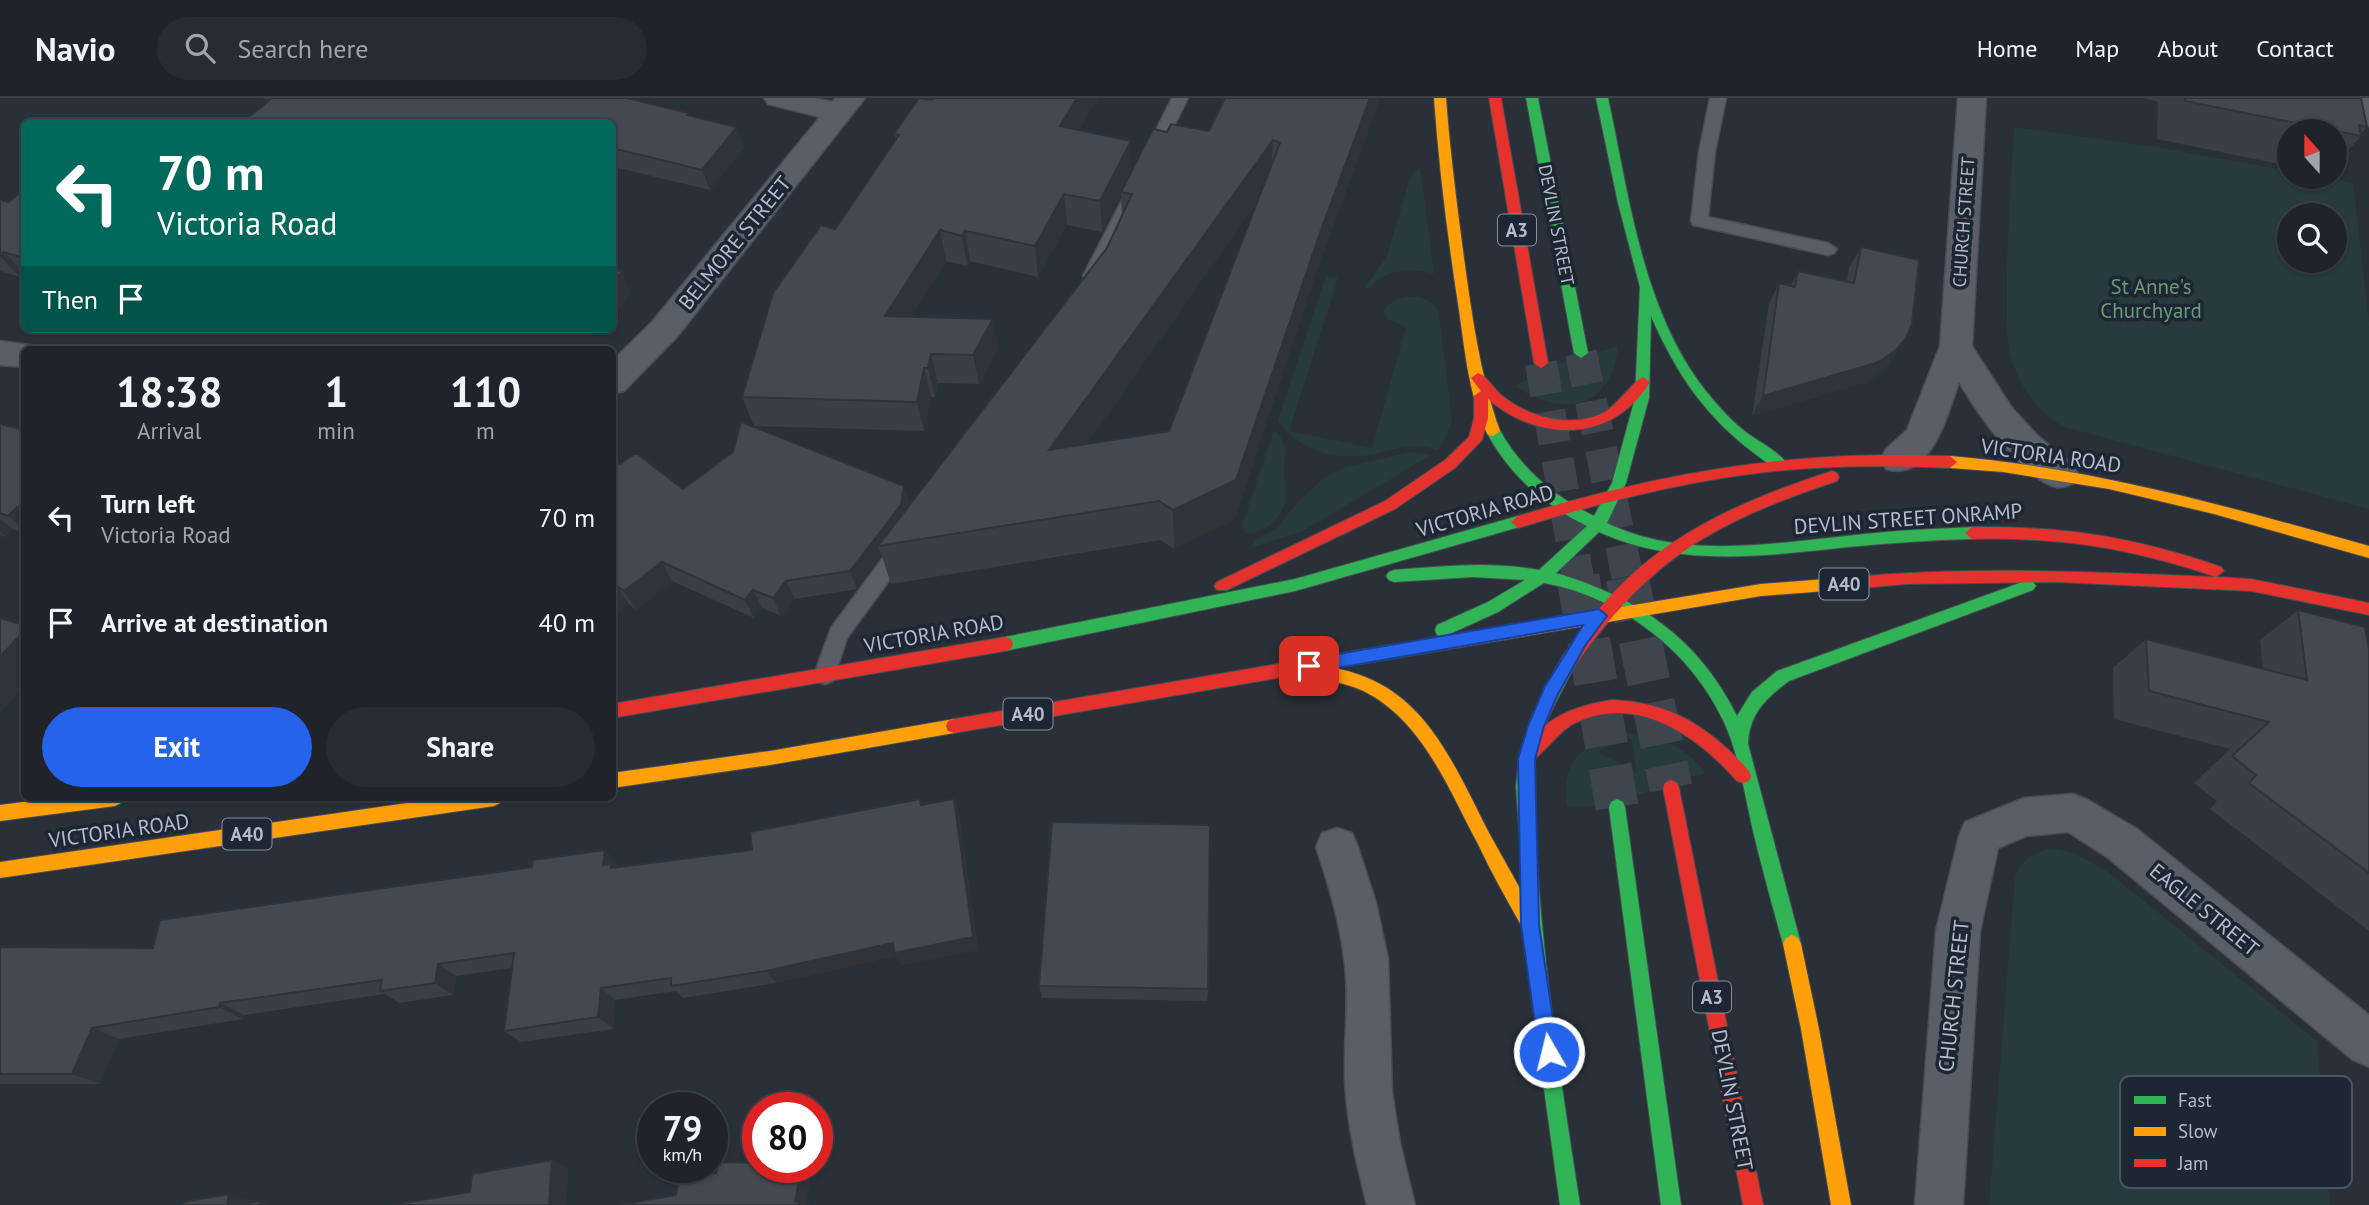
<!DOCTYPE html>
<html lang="en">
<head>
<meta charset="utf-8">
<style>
	body { margin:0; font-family:"PT Sans",sans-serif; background:#282c32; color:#f1f3f6; height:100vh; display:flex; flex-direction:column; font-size:26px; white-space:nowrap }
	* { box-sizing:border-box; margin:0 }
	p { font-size:23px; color:#a2a4a8 }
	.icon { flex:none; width:38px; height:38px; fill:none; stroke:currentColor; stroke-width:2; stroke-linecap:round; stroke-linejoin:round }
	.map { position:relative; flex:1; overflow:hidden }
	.details { position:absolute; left:21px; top:248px; width:595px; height:455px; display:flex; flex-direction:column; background:#20242a; border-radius:10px; box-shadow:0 2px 5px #0004,0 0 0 2px #3d4147 }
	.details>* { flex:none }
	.top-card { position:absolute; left:21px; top:21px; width:595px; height:214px; border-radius:10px; box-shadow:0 2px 5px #0004,0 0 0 2px #3d4147; background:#00695c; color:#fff; overflow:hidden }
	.needle { width:46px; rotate:339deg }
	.fabs { position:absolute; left:2277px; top:21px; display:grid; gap:14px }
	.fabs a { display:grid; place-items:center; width:70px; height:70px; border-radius:50%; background:#20242a; box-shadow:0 2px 5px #0004,0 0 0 2px #3d4147; font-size:35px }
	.speed { position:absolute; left:637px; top:994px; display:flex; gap:14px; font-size:35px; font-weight:700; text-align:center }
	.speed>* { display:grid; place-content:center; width:91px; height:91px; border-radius:50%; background:#20242a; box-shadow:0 2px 5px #0004,0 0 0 2px #3d4147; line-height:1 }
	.speed small { font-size:18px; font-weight:400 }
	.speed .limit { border:10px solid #d22; background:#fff; color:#111 }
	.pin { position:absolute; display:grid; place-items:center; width:60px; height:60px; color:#fff; margin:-30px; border-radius:14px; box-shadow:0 4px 10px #0006 }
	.me { position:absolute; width:77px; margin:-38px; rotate:352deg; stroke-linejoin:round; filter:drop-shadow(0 0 5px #0008) }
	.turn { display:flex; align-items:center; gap:24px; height:147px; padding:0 21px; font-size:32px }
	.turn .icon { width:91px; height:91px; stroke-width:2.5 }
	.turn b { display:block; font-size:49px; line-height:60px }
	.then { display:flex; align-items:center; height:66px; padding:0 21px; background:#0003; gap:14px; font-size:26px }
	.eta { display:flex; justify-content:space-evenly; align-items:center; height:119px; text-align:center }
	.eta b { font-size:42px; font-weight:800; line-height:49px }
	.cta { display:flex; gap:14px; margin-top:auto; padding:14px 21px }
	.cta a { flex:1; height:80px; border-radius:42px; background:#2563eb; color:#fff; font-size:28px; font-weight:800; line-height:80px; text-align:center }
	.cta a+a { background:#282c32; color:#f1f3f6 }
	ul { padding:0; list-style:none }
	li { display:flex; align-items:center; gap:21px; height:105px; padding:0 21px }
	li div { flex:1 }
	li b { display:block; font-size:26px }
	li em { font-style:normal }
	header { display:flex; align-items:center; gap:42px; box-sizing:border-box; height:98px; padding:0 35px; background:#20242a; border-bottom:2px solid #3d4147 }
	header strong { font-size:33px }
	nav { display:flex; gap:38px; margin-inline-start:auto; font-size:24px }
	.search { width:490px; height:63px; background:#282c32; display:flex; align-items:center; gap:18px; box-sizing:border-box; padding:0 24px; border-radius:38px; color:#a2a4a8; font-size:26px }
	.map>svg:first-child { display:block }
	.green { fill:#273a3e; fill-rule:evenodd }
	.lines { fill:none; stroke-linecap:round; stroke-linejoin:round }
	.highway-tunnel-far1 { stroke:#3f454e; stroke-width:32; stroke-dasharray:32 17; stroke-linecap:butt }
	.highway-tunnel { stroke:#3f454e; stroke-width:43; stroke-dasharray:43 21; stroke-linecap:butt }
	.lane-casing { stroke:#484c53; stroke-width:3 }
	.street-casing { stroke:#484c53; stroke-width:3 }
	.fast-casing { stroke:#474c53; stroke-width:2 }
	.slow-casing { stroke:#474c53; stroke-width:2 }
	.jam-casing { stroke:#474c53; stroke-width:2 }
	.lane { fill:#5a5e66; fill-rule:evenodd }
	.street { fill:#5a5e66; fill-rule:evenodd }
	.fast { fill:#30b455; fill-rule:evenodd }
	.slow { fill:#ff9f0a; fill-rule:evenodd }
	.jam { fill:#e5322d; fill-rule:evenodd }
	.wall { fill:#3a3f45; fill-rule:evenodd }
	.shaded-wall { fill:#303338 }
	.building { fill:#444950; stroke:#303338; stroke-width:2; fill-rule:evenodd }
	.route { fill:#2563eb; stroke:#184099; stroke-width:2 }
	.labels { text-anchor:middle; stroke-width:7; stroke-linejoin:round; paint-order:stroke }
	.far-street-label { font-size:18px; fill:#b4bcc9; stroke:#1d2633 }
	.shield { fill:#1d2633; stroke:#878f9c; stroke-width:2 }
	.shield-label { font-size:19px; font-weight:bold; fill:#b4bcc9 }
	.street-label { font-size:21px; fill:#b4bcc9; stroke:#1d2633 }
	.park-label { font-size:21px; fill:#6b9a76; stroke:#1d2633 }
	.key { fill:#1d2633; stroke:#4a5360; stroke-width:2 }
	.key-label { font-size:19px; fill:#b4bcc9 }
</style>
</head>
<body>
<header>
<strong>Navio</strong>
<div class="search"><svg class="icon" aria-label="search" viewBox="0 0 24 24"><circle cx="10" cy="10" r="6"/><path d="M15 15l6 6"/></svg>Search here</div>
<nav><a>Home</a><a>Map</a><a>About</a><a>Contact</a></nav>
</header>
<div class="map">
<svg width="2369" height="1107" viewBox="0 0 2369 1107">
	<rect width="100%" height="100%" fill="#2a3038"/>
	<path class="green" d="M2014 29 2162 50 2289 73V79H2320L2353 85 2369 225V411L2065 329C2039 317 2022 291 2012 264 2006 246 2007 225 2007 206 2006 147 2011 88 2014 29ZM2289 117H2334V163H2289Z
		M1420 68 1434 176C1411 170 1387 170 1370 190L1364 191 1387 158 1410 80Z
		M1326 178 1338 180 1289 333 1372 350 1406 229 1387 221 1384 212C1397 194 1430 193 1439 215L1452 322 1444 343 1437 352C1408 343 1396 353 1368 357 1334 363 1296 351 1278 322Z
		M1618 248C1612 311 1563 321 1515 288L1550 268Z
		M1274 332C1290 347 1284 357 1284 377 1284 386 1288 395 1285 404 1282 420 1262 437 1245 435L1242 428Z
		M1411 354 1431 357 1303 433 1253 449 1254 442 1277 430 1296 406 1321 382 1345 369Z
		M1629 635C1660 639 1687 649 1706 675 1695 678 1684 680 1674 683 1634 699 1611 711 1567 708 1560 661 1586 642 1629 635ZM1631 641 1637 675 1598 654V653Z
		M2051 750 2074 755 2108 774 2317 943 2330 1107H1989L2015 780C2021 760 2032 757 2051 750Z"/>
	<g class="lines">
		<path class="highway-tunnel-far1" d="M1581 255 1628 481
			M1541 265 1578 481"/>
		<path class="highway-tunnel" d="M1578 479 1617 709
			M1627 479 1671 690"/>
		<defs>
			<path id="lane" d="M1172 0H1188L1157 62H1145L1143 58Z
				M1710 0H1726L1715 54 1708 119 1828 145 1837 151 1834 155 1828 157 1693 127 1691 123 1699 54Z
				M1134 89 1142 94 1101 178 1098 182H1086L1083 178 1126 94Z
				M903 440 910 442 913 448 910 454 847 540 833 583 825 586 817 583 814 577 831 530 896 442Z"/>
			<path id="street" d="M764 0H815L832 4 836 0H865L676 240 624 293 612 296V263L652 224 820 19 768 6Z
				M1958 0H1986L1972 248 2012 310 2038 338 2072 366 2078 376 2072 386C2067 388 2062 390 2056 389 2022 381 1976 313 1959 284 1948 315 1931 385 1886 371L1881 361 1886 351 1907 332 1940 248Z
				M2351 0H2369V28L2359 25Z
				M0 243 36 248 38 252H24V269L0 267Z
				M2073 696 2088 702 2137 731 2369 917V969L2353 962 2107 759 2068 734 2026 738 1998 750 1980 833 1963 1107H1915L1936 833 1959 738 1965 724 2024 700Z
				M1337 730 1352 735 1358 749 1376 805 1388 861 1392 994 1400 1045 1415 1107H1367C1358 1071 1349 1034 1346 997 1342 958 1349 918 1346 879 1343 834 1330 791 1316 749L1322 735Z"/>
			<path id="fast" d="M1526 0H1538L1588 255 1581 260 1574 255Z
				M1596 0H1608C1629 97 1642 211 1705 292 1716 305 1729 321 1742 331 1756 343 1778 352 1788 367L1786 371C1775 374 1767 364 1758 358 1706 320 1677 277 1651 218L1649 300 1626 385 1607 425C1678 460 1762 447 1838 439 1877 434 1916 431 1955 430L1972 429 1979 435 1972 441C1931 442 1889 445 1848 449 1763 458 1680 470 1599 434L1556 475C1639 500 1698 540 1737 618L1752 594 1777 573 2028 482 2033 484 2036 488 2033 492 1789 583C1766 600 1749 616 1748 646L1801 846 1798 852 1792 855 1786 852 1783 846C1773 810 1763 774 1754 737 1745 700 1740 659 1724 624 1691 553 1621 499 1544 485L1498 514 1443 539 1437 537 1435 532 1437 527 1488 504 1525 482 1473 479 1394 484 1389 482 1386 478 1389 474 1394 472C1443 468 1491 463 1539 472L1587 428C1543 406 1509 377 1486 333L1488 329H1498C1520 370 1553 398 1594 418L1612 385 1635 300 1640 189 1618 105Z
				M1518 418 1523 420 1525 424 1523 428 1295 493 1005 553 999 551 997 546 999 541 1005 539 1295 481Z
				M1569 556 1575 558 1577 563C1561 596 1542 624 1535 661 1529 699 1536 739 1538 778 1546 889 1563 998 1580 1107H1560L1531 896 1516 688 1519 661 1530 623 1556 570 1563 558Z
				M1617 701 1623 704 1625 709 1681 1107H1661L1609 709 1611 704Z"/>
			<path id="slow" d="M1434 0H1446C1450 54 1457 107 1464 160 1472 218 1480 277 1500 333L1493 338 1488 337C1469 300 1465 253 1459 212 1448 142 1439 71 1434 0Z
				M1950 358C2094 370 2230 409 2369 448V460L2214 416 2109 391 2003 374 1950 370 1943 364Z
				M1852 479 1857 481 1860 485 1857 489 1852 491 1761 498 1378 563 1372 561 1370 556 1372 551 1378 549 1761 486Z
				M1319 566C1340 571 1361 575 1380 586 1435 615 1462 683 1489 735 1504 762 1519 788 1533 815L1536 821 1533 827 1527 829 1521 827C1506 800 1491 774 1478 746 1450 694 1424 626 1369 596 1352 586 1332 584 1313 578L1311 573 1313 568Z
				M954 621 960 623 962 628 960 633 954 635 770 667 612 690V675L770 653Z
				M56 700H123L121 705 115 708 0 723V707Z
				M441 700H502L500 705 494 708 0 780V764Z
				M1792 837 1798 840 1801 846 1819 931 1851 1107H1831L1801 931 1783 846 1786 840Z"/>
			<path id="jam" d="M1489 0H1501L1548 265 1541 270 1534 265Z
				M1478 275C1488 279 1493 290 1501 297 1528 319 1570 331 1603 315 1619 306 1633 283 1643 279L1650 284C1613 345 1539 345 1488 301V320L1482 342 1455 370 1395 411 1227 492H1217L1214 488 1217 484 1385 403 1445 362 1469 339 1474 320V298L1481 293 1471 280Z
				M1895 357 1950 358 1957 364 1950 370C1886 367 1821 367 1758 375 1676 385 1597 406 1518 430L1511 424 1518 418C1646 380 1761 357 1895 357Z
				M1832 373 1837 375 1839 379 1837 383C1714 424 1650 460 1575 568L1569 570 1563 568 1561 563 1563 558C1580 535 1597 511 1617 491 1676 430 1753 399 1832 373Z
				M1972 429C2064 428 2135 439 2221 469L2224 473 2216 479 2251 481 2369 505V517L2251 493 2057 484 1907 486 1852 491 1847 489 1844 485 1847 481 1852 479C1973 468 2094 474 2216 479 2130 450 2062 439 1972 441L1965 435Z
				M1005 539 1011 541 1013 546 1011 551 1005 553 612 620V606Z
				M1378 549 1384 551 1386 556 1384 561 1378 563 954 635 948 633 946 628 948 623 954 621Z
				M1611 602C1669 603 1711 630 1749 673L1751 678 1749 683 1743 685 1737 683C1697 637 1635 594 1573 626 1557 635 1542 658 1533 661L1527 659 1525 654C1541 619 1576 608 1611 602Z
				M1671 682 1677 685 1679 690 1763 1107H1743L1663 690 1665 685Z"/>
		</defs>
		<use href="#lane" class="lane-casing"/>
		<use href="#street" class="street-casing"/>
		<use href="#fast" class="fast-casing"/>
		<use href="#slow" class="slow-casing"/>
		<use href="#jam" class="jam-casing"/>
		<use href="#lane" class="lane"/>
		<use href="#street" class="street"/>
		<use href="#fast" class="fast"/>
		<use href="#slow" class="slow"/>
		<use href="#jam" class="jam"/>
	</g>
	<path class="wall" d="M262 0H627L690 18 737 29 744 50 710 92 618 70 612 76V24L269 2Z
		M934 0H1098L1079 32 1132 72 1167 34 1209 33 1225 1 1220 0H1380L1316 175 1234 422 1174 451 1160 442 891 486 882 458 857 491 795 501 781 518 762 510 754 520 672 483 636 512 628 505 615 516 612 514V361L620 366 683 391 904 388 910 407 1107 150 1122 118 1121 96 1102 134 1067 127 1038 179 970 163 967 168 946 163 911 219 993 221 998 251 979 286 938 285 935 299H931L924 333 754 328 742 299 835 131 896 42 894 36ZM1259 101 1169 333 1087 346Z
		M2143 0H2361L2367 29 2361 36V38L2334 68V33H2289V68L2157 41 2158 4Z
		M24 91V175L20 179 0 173V102L9 104Z
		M1861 149 1893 261 1884 272 1867 284 1752 318 1769 206 1779 185 1791 188 1798 173 1847 183 1849 170Z
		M536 231H569L563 237Z
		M583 231H601L598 235Z
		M0 326 20 331 24 327V435L13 431 6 439 0 437Z
		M2298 512 2369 552V833L2210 711 2217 703 2194 685 2230 651 2114 621 2113 570 2146 541 2263 571 2260 542Z
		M954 701 959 716 978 852 901 867 896 858 776 885 683 900 676 893 615 902 613 931 521 944 504 933 512 870 456 878 453 897 399 905 385 896 244 917 243 921 119 941 100 986H0V849L153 850 532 769 605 752 618 766V769L752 752 922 707Z
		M1039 888 1208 891 1207 903 1042 900Z"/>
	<path class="shaded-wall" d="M1077 0H1098L1063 59 1060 28Z
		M1370 0H1380L1316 175 1234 422 1174 451 1173 412 1321 132Z
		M737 29 744 50 710 92 702 72Z
		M1273 42 1270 86 1055 392 1049 352Z
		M1131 43 1132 74 1102 134 1100 103Z
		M612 58 618 70 612 76Z
		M1064 96 1067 127 1038 179 1035 148Z
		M940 132 946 163 893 248 885 218Z
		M965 133 970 163 967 168 962 138Z
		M4 154 24 175 20 179 0 158Z
		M622 174 631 195 612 218V185Z
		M993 221 998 251 979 286 973 257Z
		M560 231H569L563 237Z
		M1906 240 1893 261 1884 272 1867 284 1752 318 1763 298Z
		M931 256 938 285 935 299 928 270Z
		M924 270 931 299 924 333 917 304Z
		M904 388 910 407 878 448 882 458 857 491 850 473Z
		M17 409 24 415V431L8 418Z
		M0 421 13 431 6 439 0 434Z
		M662 464 672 483 636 512 624 493Z
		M786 483 795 501 781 518 773 500Z
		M616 487 628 505 615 516 612 513V490Z
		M753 492 762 510 754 520 745 502Z
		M24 533V589L0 616V559Z
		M954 701 959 716 978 852 901 867 896 858 776 885 766 873 893 845Z
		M605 752 618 766V773L603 767Z
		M438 866 456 878 453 897 435 885Z
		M601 890 615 902 613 931 598 919Z
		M220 905 244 917 243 921 219 909Z
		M92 930 119 941 100 986 72 976Z
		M552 1062 569 1071 566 1107H549Z
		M801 1069H805L812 1074 806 1107 795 1104Z
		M229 1096 254 1103V1107H227Z
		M260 1103 272 1107H259Z"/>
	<path class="building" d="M272 0H627L689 15 687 17 737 29 702 72 612 50V24H243Z
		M919 0 932 2 934 0H1077L1060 28 1131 43 1100 103 1064 96 1035 148 965 133 962 138 940 132 885 218 993 221 973 257 931 256 928 270H924L917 304 742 299 773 195 821 127 835 131 899 37 894 36Z
		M1225 0H1370L1321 132 1236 382 1173 412 1159 403 878 448 1107 150 1132 96 1121 94 1153 31 1167 34 1171 26 1209 33ZM1273 42 1280 45 1169 333 1049 352Z
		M2185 0H2361L2367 29 2359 27 2361 38 2185 3Z
		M24 91V160L4 154 0 157V102L9 104Z
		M1861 149 1919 162 1912 226 1906 240 1897 251 1879 264 1763 298 1779 185 1795 189 1798 173 1854 185Z
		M612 171 622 174 612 185Z
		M741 324 904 388 901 407 850 473 786 483 773 500 753 492 745 502 662 464 624 493 616 487 612 490V361L620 366 636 355 683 391 733 354Z
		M0 326 20 331 24 327V410L17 409 8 418 0 415Z
		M2298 512 2365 529 2369 552V775L2249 685 2256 677 2232 658 2269 624 2149 593 2146 541 2307 582Z
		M0 520 24 527V533L0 559Z
		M920 701 921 707 954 701 973 839 894 855 893 845 766 873 671 888V880L601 890 598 919 504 933 514 855 438 866 435 885 380 893 382 882 220 905 219 909 92 930 72 976H0V849L153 850 160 822 532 769 533 762 605 752 603 767 611 766V770L752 752 750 734Z
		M1052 724 1210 727 1208 891 1039 888Z
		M552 1062 549 1107H392L470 1094 472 1076Z
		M718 1064 758 1065V1069H801L795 1104 811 1107H620L676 1097 681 1074 716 1075Z
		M229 1096 227 1107H182L183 1104Z
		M260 1103 259 1107H240Z"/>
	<path class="route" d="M1599 511 1607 518 1585 548 1557 598 1544 628 1535 661 1539 827 1558 954 1555 961 1549 964 1542 961 1539 954 1521 827 1518 661 1528 628 1544 590 1583 527 1309 575 1304 573 1301 568 1304 563 1309 561Z"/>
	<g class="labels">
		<g class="far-street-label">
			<text transform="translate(1964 124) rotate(-86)" y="6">CHURCH STREET</text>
			<text transform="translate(1556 127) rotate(79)" y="6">DEVLIN STREET</text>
		</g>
		<g class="shield">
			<rect x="1498" y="116.5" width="38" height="31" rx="5"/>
			<rect x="1819.5" y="470.5" width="49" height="31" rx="5"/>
			<rect x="1003.5" y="600.5" width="49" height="31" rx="5"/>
			<rect x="222.5" y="720.5" width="49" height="31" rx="5"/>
			<rect x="1693" y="883.5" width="38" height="31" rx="5"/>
		</g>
		<g class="shield-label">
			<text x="1517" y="139">A3</text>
			<text x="1844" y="493">A40</text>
			<text x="1028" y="623">A40</text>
			<text x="247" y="743">A40</text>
			<text x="1712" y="906">A3</text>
		</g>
		<g class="street-label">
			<text transform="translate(735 145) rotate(-51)" y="7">BELMORE STREET</text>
			<text transform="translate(2051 358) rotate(8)" y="7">VICTORIA ROAD</text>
			<text transform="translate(1485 413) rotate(-16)" y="7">VICTORIA ROAD</text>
			<text transform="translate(1908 421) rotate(-4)" y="7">DEVLIN STREET ONRAMP</text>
			<text transform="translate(934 536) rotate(-10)" y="7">VICTORIA ROAD</text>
			<text transform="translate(119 733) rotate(-8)" y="7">VICTORIA ROAD</text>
			<text transform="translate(2204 812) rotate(39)" y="7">EAGLE STREET</text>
			<text transform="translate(1954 898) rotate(-84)" y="7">CHURCH STREET</text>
			<text transform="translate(1732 1002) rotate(79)" y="7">DEVLIN STREET</text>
		</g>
		<g class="park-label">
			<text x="2151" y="196">St Anne's<tspan x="2151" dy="24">Churchyard</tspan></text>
		</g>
	</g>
	<rect x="2120" y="978" width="232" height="112" rx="10" class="key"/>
	<rect x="2134" y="998" width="32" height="8" fill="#30b455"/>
	<rect x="2134" y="1029" width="32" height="9" fill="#ff9f0a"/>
	<rect x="2134" y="1061" width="32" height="8" fill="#e5322d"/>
	<g class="key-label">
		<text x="2178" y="1009">Fast</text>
		<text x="2178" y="1040">Slow</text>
		<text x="2178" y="1072">Jam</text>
	</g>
</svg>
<div class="fabs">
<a><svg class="needle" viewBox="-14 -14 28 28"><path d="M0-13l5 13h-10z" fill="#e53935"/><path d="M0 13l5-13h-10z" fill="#a2a4a8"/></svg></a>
<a><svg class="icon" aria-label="search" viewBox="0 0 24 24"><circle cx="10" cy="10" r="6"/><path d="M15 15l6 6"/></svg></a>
</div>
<div class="speed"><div>79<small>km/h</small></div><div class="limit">80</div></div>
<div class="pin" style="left:1309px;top:568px;background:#d93025"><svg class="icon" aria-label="arrive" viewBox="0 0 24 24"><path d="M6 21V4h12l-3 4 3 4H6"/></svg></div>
<svg class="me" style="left:1549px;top:954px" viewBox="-20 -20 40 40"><circle r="17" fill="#2563eb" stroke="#fff" stroke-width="3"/><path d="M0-11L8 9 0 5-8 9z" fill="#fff"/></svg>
<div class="top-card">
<div class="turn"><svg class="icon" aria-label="left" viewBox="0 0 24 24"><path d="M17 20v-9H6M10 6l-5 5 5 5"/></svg><div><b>70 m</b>Victoria Road</div></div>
<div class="then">Then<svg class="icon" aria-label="arrive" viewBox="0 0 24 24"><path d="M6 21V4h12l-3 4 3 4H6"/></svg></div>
</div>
<section class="details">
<div class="eta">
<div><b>18:38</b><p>Arrival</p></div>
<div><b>1</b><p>min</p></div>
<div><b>110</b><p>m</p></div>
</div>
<ul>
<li><svg class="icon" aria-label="left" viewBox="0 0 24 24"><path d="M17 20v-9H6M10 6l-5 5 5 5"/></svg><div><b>Turn left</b><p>Victoria Road</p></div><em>70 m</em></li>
<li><svg class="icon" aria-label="arrive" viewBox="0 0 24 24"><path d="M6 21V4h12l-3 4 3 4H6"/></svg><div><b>Arrive at destination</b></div><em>40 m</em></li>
</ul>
<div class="cta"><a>Exit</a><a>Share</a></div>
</section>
</div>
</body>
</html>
